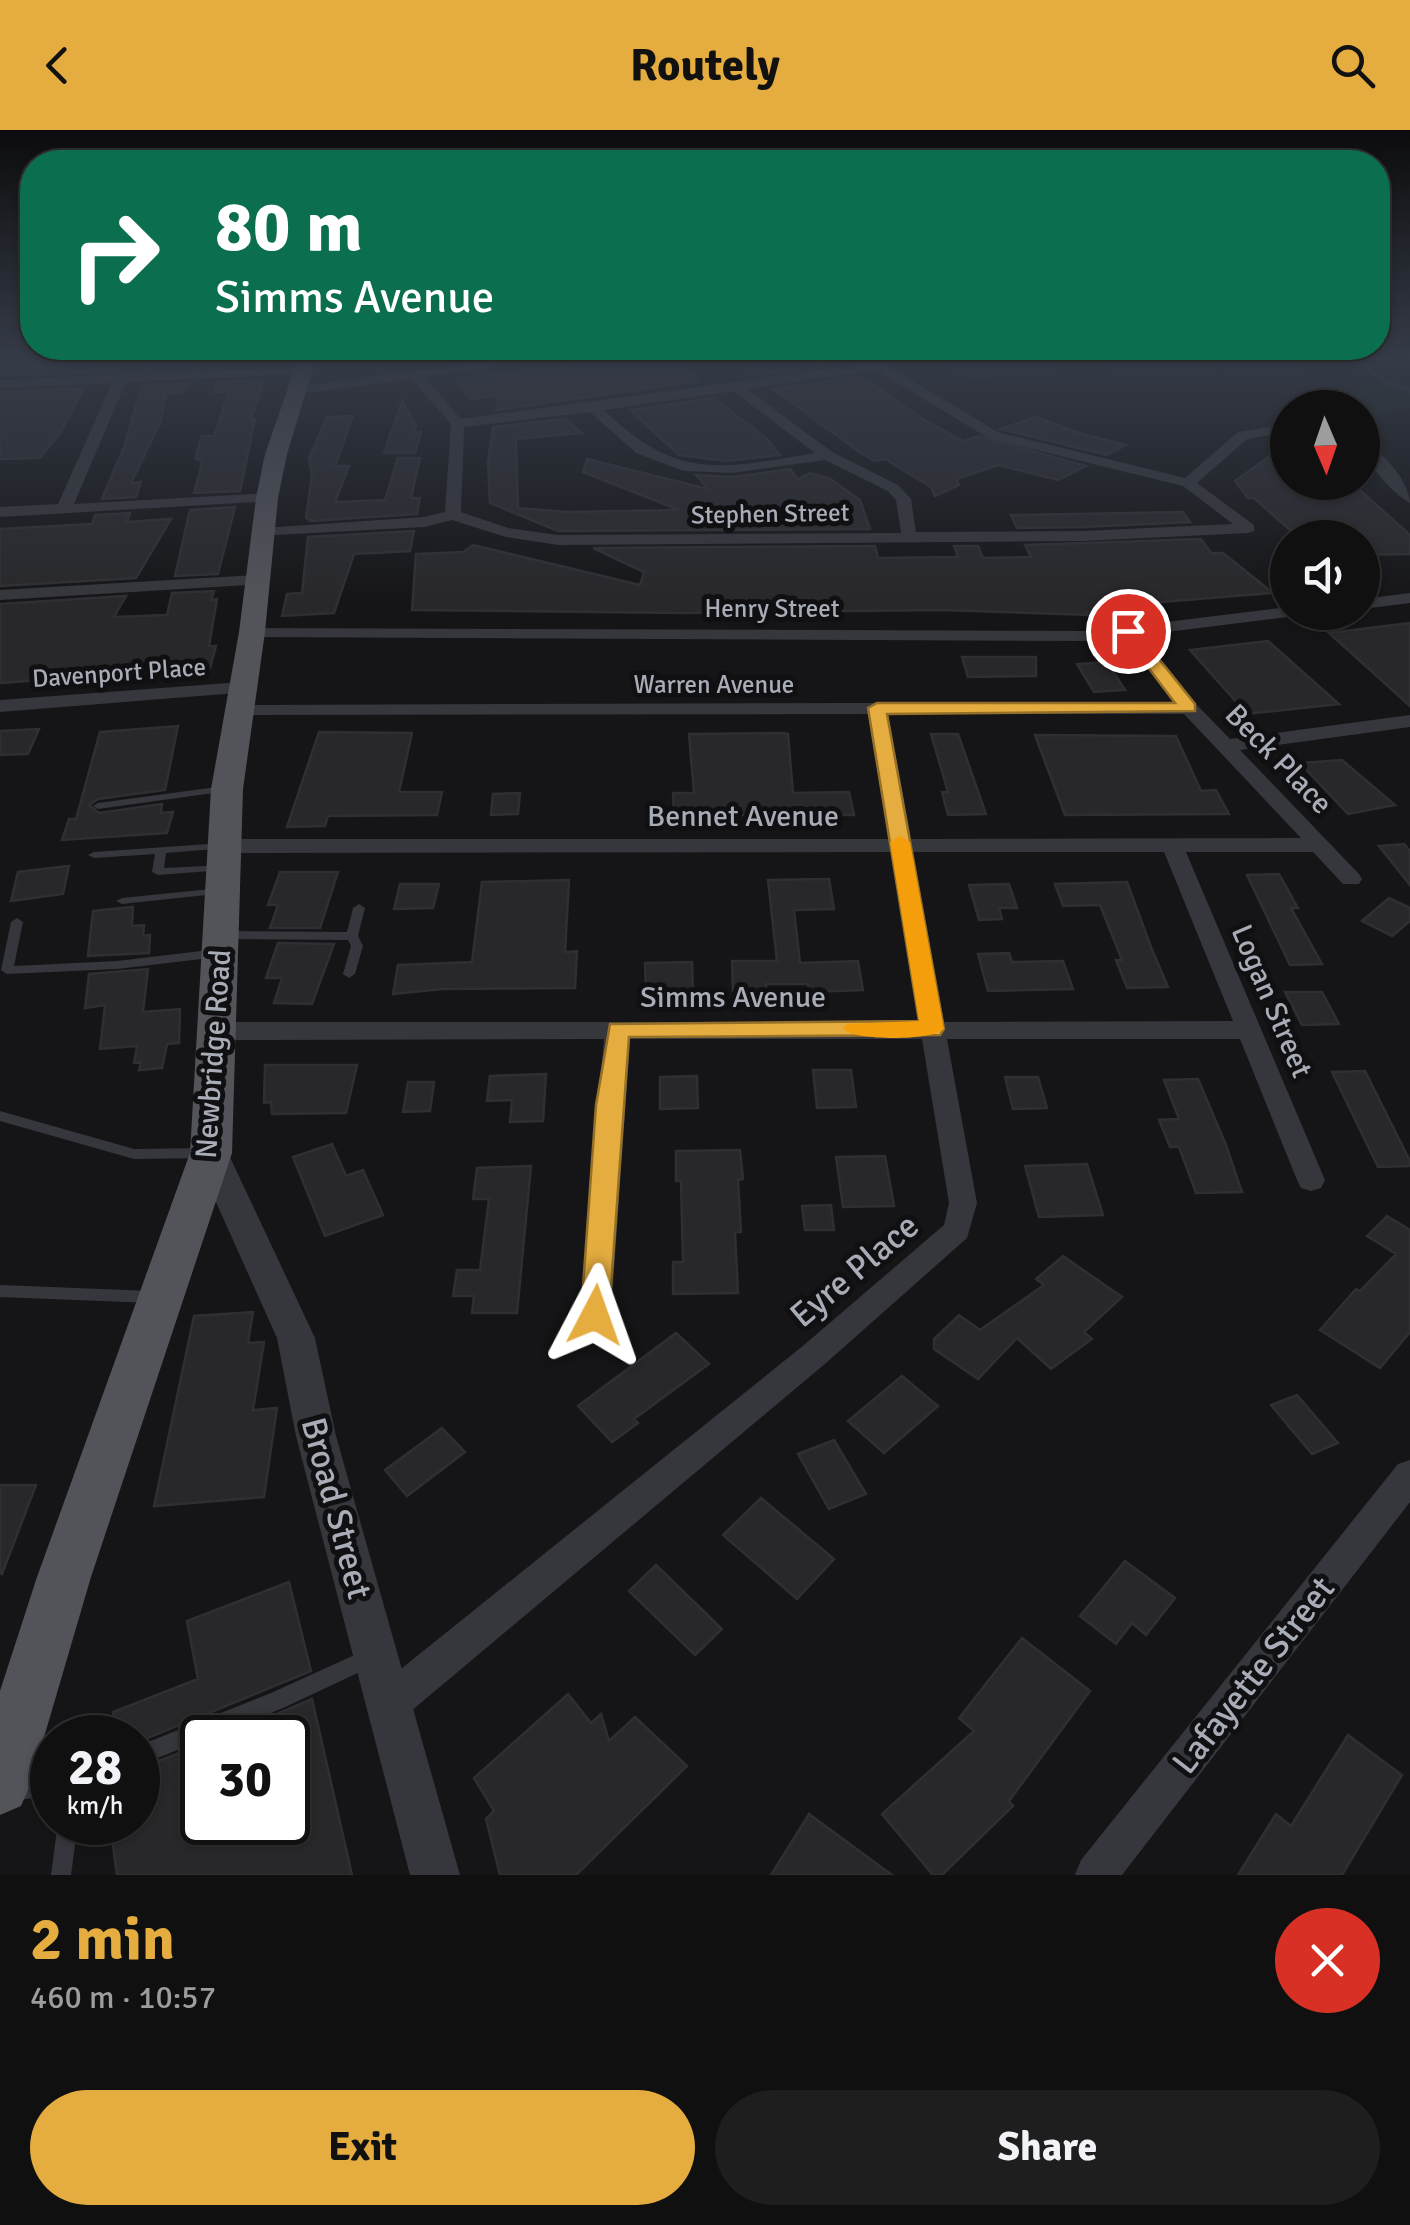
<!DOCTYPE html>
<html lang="en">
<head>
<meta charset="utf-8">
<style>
	body { margin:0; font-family:Signika,sans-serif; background:#1e1e1f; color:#f1f3f6; height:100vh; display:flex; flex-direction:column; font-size:38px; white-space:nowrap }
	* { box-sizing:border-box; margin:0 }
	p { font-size:32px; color:#9c9d9f }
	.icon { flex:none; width:55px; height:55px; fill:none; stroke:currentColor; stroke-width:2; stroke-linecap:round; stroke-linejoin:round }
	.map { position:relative; height:1745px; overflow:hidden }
	.panel { display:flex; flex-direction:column; background:#101011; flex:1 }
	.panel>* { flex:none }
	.guide { position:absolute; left:20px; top:20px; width:1370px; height:210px; border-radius:40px; box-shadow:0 2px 8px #0004,0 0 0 2px #303031; background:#0b6e4f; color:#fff; overflow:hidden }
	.needle { width:65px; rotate:178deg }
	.controls { position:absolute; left:1270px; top:260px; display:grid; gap:20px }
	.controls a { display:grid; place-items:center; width:110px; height:110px; border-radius:50%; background:#101011; box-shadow:0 2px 8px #0004,0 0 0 2px #303031; font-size:50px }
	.speed { position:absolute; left:30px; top:1585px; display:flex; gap:20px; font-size:50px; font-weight:700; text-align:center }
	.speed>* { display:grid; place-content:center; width:130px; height:130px; border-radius:50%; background:#101011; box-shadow:0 2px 8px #0004,0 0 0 2px #303031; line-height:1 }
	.speed small { font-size:25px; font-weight:400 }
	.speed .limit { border:5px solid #111; border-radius:15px; background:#fff; color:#111 }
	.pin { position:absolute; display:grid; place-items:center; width:85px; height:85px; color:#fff; margin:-42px; border:5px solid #fff; border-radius:50%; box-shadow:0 2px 10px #0007 }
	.me { position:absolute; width:110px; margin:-55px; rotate:4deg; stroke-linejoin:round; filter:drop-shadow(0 0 8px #0008) }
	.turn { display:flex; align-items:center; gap:35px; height:210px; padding:0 30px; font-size:45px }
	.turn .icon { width:130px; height:130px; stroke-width:2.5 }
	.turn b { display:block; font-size:70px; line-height:85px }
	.round { display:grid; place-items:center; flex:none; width:105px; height:105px; border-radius:52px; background:#1e1e1f }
	.overview { display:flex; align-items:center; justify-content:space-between; height:170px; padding:0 30px }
	h1 { font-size:60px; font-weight:700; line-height:75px; color:#e5ad3f }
	.primary-button { display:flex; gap:20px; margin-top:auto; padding:20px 30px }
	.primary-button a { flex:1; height:115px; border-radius:60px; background:#e5ad3f; color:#111; font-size:40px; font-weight:700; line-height:115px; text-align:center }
	.primary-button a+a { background:#1e1e1f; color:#f1f3f6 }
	header { display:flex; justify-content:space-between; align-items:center; height:130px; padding:0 30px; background:#e5ad3f; color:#111; font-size:45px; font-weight:700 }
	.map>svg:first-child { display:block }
	.green { fill:#1c211c }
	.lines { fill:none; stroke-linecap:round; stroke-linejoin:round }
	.stream { stroke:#2c343a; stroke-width:5 }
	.building { fill:#28282b; stroke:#2f2f33; stroke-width:2.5 }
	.service { fill:#36373c; fill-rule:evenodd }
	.minor { fill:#36373c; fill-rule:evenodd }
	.tertiary { fill:#36373c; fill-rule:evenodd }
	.primary { fill:#53545a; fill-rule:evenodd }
	.route { fill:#e5ad3f; stroke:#957029; stroke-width:2.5 }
	.slow { fill:#f59e0b }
	.labels { text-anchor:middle; stroke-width:10; stroke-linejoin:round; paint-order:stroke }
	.far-street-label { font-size:25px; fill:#a8acb6; stroke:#101012 }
	.street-label { font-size:30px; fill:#a8acb6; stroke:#101012 }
	.near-street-label { font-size:35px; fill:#a8acb6; stroke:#101012 }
</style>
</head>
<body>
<header><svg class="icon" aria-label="back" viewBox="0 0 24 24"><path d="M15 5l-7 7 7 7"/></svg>Routely<svg class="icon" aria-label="search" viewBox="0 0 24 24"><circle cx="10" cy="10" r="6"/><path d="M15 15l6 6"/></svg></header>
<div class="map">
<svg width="1410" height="1745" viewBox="0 0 1410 1745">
	<rect width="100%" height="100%" fill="#151517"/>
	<path class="green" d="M932 229H1045L1063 238 972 252Z
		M1101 229H1197L1214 245 1119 248Z
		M1223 229H1282L1305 239 1261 246H1243L1226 238Z
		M1335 229H1367L1410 254V278L1376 287 1348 264 1354 259 1377 255Z"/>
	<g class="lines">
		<path class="stream" d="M1357 229 1387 253 1410 261"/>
	</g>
	<path class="building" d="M612 229H690L683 239 698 251 496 280 499 265 470 269 457 250Z
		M733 229H833L841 234 755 245Z
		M203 230 197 238 146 240 148 231Z
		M99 232 93 242 0 246V237Z
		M861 246 924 290 963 311 978 306 1086 336 1058 350 998 335 956 349 959 355 935 366 931 357 885 329 875 331 858 321 773 259Z
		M264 250 251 289H255L240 361 194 363 201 337V331L195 328 202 306H214L229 262H215L218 252Z
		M187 253 181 263H166L160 293 131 353 141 352 136 367 102 369 124 317 142 255Z
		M84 258 60 303 40 328 0 329V262Z
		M713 268 766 308 780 325 726 331 679 325 630 280Z
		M402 271 416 296 414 303 421 302 415 323H384Z
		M353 286 335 336H349L335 372 385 370 398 328H420L411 368H420L417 384 310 391 306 387 312 346 309 328 327 287Z
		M1036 287 1082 304 1126 315 1107 325 1000 299Z
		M565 289 582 303 516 309 518 378 567 382 679 380 583 342 587 329 708 359 696 345 733 347 790 339 798 349 810 343 829 348 860 370 870 399 558 401 490 373 488 333 493 297Z
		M1288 313V356L1353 354 1410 405V424L1362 425V408H1299L1254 368H1248L1235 351Z
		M235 377 218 444 175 446 190 380Z
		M1183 382 1190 392 1083 397 1017 398 1011 385Z
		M130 383 127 392 171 389 136 448 0 456V399L92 394 95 385Z
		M414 401 410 421 354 424 334 483 282 486 287 464 302 463 308 407Z
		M1201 409 1211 423H1223L1273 463 1137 474 1141 481 1086 482 1088 485 943 480 682 483 412 480 416 424 463 422 473 415 640 455 644 442 593 418 875 416 878 428 958 427 954 416H978L983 428 1031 427 1025 415Z
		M214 461 211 470 217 469 209 516H216L210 538 0 553V474L126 466 114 487 167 485 172 463Z
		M1410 493V576L1329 503Z
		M1268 511 1339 574 1247 584 1190 520Z
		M962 527H1036V546L968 547Z
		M1107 532 1125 560 1094 562 1077 534Z
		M178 596 165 660 98 669 89 675 99 683 162 674 161 683 173 682 167 703 62 710 69 689H76L100 602Z
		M39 599 28 624 0 625V601Z
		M319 602 412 603 399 662H442L437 685 328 686 325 696 287 697Z
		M784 603 788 604 793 663 849 662 854 685H674L673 663H694L689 604Z
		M931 604H958L986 684 948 685 942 662H948Z
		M1035 605 1176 606 1201 661 1216 660 1229 684 1065 685Z
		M1342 630 1395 675 1348 684 1300 633Z
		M520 663 518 684 491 685 493 664Z
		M1404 714 1410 721V755L1379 716Z
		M69 736 63 764 11 771 18 742Z
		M280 742H338L320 798H270L278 775H268Z
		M1279 744 1298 778H1291L1322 834 1290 835 1247 745Z
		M829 749 834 779 794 780 800 833 858 831 863 860 809 862 808 854H766V861H733L732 831H777L768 750Z
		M569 750 565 822 577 821 575 858 442 859 393 864 398 835 472 832 482 752Z
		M1127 752 1151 817 1168 857 1127 858 1116 830H1122L1100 775 1063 776 1055 754Z
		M400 754H439L433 778 394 779Z
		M1009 754 1017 778H999L1002 789 979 790 969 755Z
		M1389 768 1410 778V791L1392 806 1362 791Z
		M133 777 132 796 144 795 143 806 150 805 149 823 88 826 93 781Z
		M278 813 334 814 312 874 274 873 282 848H266Z
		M1009 823 1012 832 1063 831 1073 859 988 861 978 824Z
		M692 832 693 861 646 862 645 833Z
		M148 839 143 882 180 879 179 913 167 914 162 938 139 940 141 932 134 933 137 916 100 919 105 875 85 878 89 844Z
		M1285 862H1322L1339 894 1302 895Z
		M265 935H357L346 983 272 984 271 972 264 973Z
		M813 940H851L856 977 817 978Z
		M1365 941 1410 1031V1036L1378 1037 1332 942Z
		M546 944 543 991 510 992 512 970 487 971 490 946Z
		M697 946 698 978 660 979V947Z
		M1005 947H1038L1047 978 1013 979Z
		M1198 949 1226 1015 1242 1062 1196 1063 1179 1017H1170L1159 990 1179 989 1164 950Z
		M408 952H434L430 981 403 982Z
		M332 1014 346 1046 363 1040 383 1085 325 1106 293 1027Z
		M740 1020 743 1049 738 1050 741 1102H735L738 1163 673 1164V1132H683L681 1051H676V1021Z
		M885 1026 894 1076 843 1077 836 1027Z
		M1087 1034 1103 1085 1039 1087 1025 1036Z
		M531 1036 517 1183H472L474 1166H453L457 1140H480L489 1069H473L477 1038Z
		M831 1075 834 1100H805L802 1076Z
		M1387 1086 1410 1100V1202L1380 1238 1320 1200 1356 1159 1360 1161 1396 1124 1367 1106Z
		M1063 1126 1122 1167 1084 1202 1092 1209 1051 1239 1017 1208 978 1249 934 1219V1209L959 1185 980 1200 1044 1155 1036 1149Z
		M253 1182 248 1213 264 1212 253 1280 277 1278 264 1367 154 1376 194 1186Z
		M676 1203 709 1234 634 1289 638 1293 612 1312 578 1276Z
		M902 1246 938 1276 884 1323 848 1291Z
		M1297 1265 1338 1313 1312 1324 1271 1275Z
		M442 1298 465 1322 407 1366 385 1340Z
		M834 1310 866 1364 829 1379 798 1324Z
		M0 1355H36L2 1444 0 1443Z
		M761 1368 834 1429 797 1469 723 1405Z
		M1125 1431 1175 1468 1146 1505 1132 1493 1116 1514 1080 1486Z
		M656 1435 722 1499 695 1525 629 1461Z
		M289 1452 311 1541 138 1612V1608H117L113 1582 198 1549 187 1491Z
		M1022 1508 1090 1561 1009 1671 1013 1676 942 1745H933L882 1684 974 1601 959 1588Z
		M568 1564 591 1593 601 1584 609 1611 635 1587 687 1636 576 1745H500L486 1689 494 1681 474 1648Z
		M312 1569 352 1745H117L110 1692H138V1639L202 1614V1692H288V1608H220Z
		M1348 1605 1402 1645 1342 1745H1238L1276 1684 1291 1696Z
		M809 1684 892 1745H771Z"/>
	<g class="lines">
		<path class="service" d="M224 656 228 657V661L98 679 93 676 98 673Z
			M223 713 228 716 227 718 166 723 164 738 228 735 230 737 228 739 224 740 158 745 152 742 155 724 94 728 88 725 94 722Z
			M221 758 227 761 225 763 122 774 116 771 122 768Z
			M359 774 365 778 358 806 363 816 355 844 349 848 343 844 351 816 348 810 224 809 218 805 224 801 347 802 353 778Z
			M17 788 23 792 14 836 117 831 218 819 224 823 218 827 117 839 7 844 1 840 11 792Z
			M0 981 134 1019 207 1018 212 1019 214 1023 212 1027 207 1028 134 1029 0 991Z
			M0 1155 152 1161 157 1163 160 1167 157 1171 152 1173 0 1167Z
			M370 1518 377 1520 379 1527 377 1534 283 1578 209 1608H202V1610L138 1636V1616L271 1563Z
			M52 1645V1665L0 1673V1653Z
			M58 1692H78L71 1745H51Z"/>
		<path class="minor" d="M508 229H540L424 247 461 289 867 234 862 229H876L998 302 1185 348 1238 302 1288 294V302L1247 309 1197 353 1254 395V401L1248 403 1083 411 558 415 506 407 452 390 424 397 257 406V400L263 398 424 387 445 382 451 294 412 249 298 264 293 263V257ZM877 240 988 308 1183 356 1233 394 1083 401 916 402 911 369 898 355 832 322 747 259ZM733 261 815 323C721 339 677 351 604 280ZM590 282 636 323 684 341 732 343 825 330 888 361 896 370 901 403 558 405 508 398 461 382 464 297Z
			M307 237 309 240 303 244 126 252 74 374 267 363 272 365V371L0 387V377L58 374 112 253 0 258V250Z
			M1362 311C1382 320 1410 352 1410 373 1393 364 1362 330 1362 311Z
			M257 445 265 450 263 454 0 470V460Z
			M1410 463V473L1362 479V469Z
			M1288 477V482H1298L1296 486 1142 505 1196 574 1230 609 1410 585V597L1240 620 1359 744 1362 749 1359 754H1343L1313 722H1186L1325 1050 1321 1058 1311 1061 1301 1058 1297 1050 1240 909H947L977 1073 967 1108 826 1233 404 1587 390 1592 376 1587 371 1573 376 1559 804 1215 944 1095 949 1073 922 909H630L611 1185 606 1194 595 1198 584 1194 579 1185 604 909 217 910 204 901 217 892H919L891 722 225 723 214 716 225 709H889L868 584 240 585 230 579 233 575 1175 572 1125 507 1093 511 252 507 243 502 246 498 1093 501ZM888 584H1184L1301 708 911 709ZM913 722H1164L1233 891 944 892Z
			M242 552 249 554V562L0 582V570Z
			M1410 1330V1372L1122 1745H1075L1081 1730 1398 1334Z"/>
		<path class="tertiary" d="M211 1011 223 1014 228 1023 315 1208 336 1306 460 1745H410L296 1306 277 1208 194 1023 199 1014Z"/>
		<path class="primary" d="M298 229H316L287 324 278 368 265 502 243 659 232 1023 91 1447 30 1655 21 1676 0 1685V1561L37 1447 190 1023 211 659 239 502 256 368 265 324Z"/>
	</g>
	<linearGradient id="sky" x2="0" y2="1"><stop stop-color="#0c0c0d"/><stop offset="0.48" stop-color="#353b47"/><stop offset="1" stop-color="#353b47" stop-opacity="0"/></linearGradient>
	<rect width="1410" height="473" fill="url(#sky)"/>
	<path class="route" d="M1123 498H1134L1195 574V581L887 584 944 899 940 905 629 907 609 1185 605 1193 595 1197 585 1193 581 1185 596 975 610 894 919 891 868 578 877 573H1175L1123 504Z"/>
	<path class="slow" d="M900 706 910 712 944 899C933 911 854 911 843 899L847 894 919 891 890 712Z"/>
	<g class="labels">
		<g class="far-street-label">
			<text transform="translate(770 383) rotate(-1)" y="9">Stephen Street</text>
			<text x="772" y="487">Henry Street</text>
			<text transform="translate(119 542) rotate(-4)" y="9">Davenport Place</text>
			<text x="714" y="563">Warren Avenue</text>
		</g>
		<g class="street-label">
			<text transform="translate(1279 629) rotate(46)" y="10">Beck Place</text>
			<text x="743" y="696">Bennet Avenue</text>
			<text x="733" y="877">Simms Avenue</text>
			<text transform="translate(1272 871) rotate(67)" y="10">Logan Street</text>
			<text transform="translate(213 924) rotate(-86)" y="10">Newbridge Road</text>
		</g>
		<g class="near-street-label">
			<text transform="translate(854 1140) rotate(-40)" y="12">Eyre Place</text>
			<text transform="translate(337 1378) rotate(75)" y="12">Broad Street</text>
			<text transform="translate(1253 1545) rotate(-52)" y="12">Lafayette Street</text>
		</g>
	</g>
</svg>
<div class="controls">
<a><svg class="needle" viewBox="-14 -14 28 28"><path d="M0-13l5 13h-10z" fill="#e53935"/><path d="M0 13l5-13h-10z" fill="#9c9d9f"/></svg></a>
<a><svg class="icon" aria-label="sound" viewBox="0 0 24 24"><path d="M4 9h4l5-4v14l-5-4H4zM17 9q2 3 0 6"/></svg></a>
</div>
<div class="speed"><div>28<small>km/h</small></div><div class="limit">30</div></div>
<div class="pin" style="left:1128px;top:501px;background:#d93025"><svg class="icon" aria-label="arrive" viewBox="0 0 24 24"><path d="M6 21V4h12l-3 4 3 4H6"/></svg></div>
<svg class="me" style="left:595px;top:1185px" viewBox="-20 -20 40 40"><path d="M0-17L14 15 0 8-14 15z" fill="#e5ad3f" stroke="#fff" stroke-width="4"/></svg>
<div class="guide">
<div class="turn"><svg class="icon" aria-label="right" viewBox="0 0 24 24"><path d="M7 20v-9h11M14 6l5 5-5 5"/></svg><div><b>80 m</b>Simms Avenue</div></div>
</div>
</div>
<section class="panel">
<div class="overview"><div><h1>2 min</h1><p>460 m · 10:57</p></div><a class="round" style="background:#d93025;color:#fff"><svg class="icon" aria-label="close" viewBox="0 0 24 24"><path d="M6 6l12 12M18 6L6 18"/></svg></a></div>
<div class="primary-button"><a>Exit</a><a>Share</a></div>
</section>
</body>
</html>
